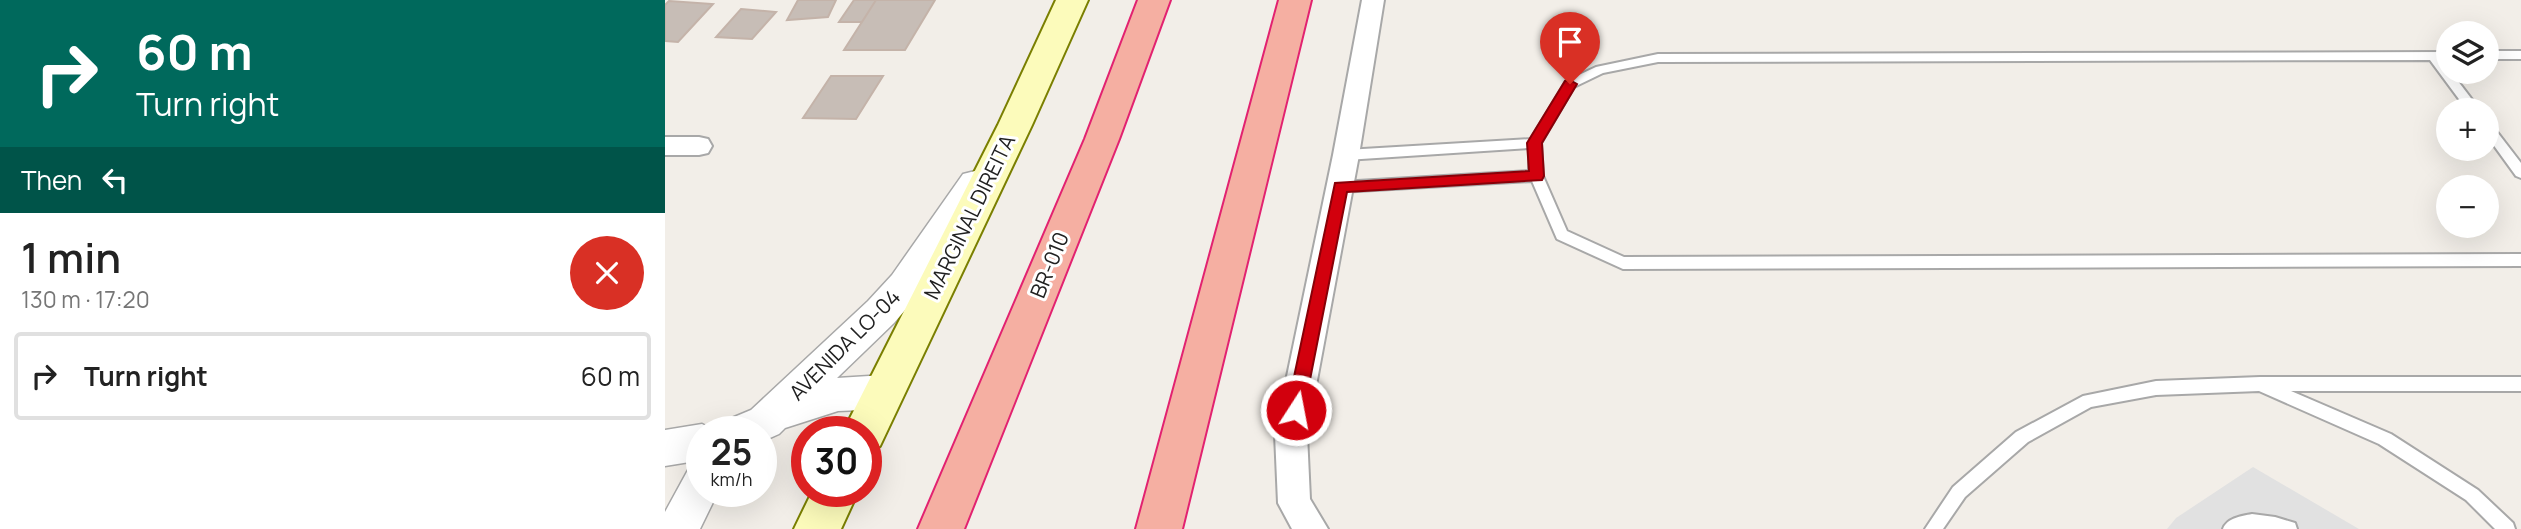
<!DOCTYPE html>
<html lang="en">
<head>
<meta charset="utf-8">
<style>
	body { margin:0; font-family:Manrope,sans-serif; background:#f2f2f2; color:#222; height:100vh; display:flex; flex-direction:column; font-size:26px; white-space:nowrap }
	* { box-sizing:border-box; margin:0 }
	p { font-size:23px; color:#767676 }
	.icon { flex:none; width:38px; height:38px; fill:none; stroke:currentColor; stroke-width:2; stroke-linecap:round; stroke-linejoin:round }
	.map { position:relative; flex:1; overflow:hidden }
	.panel { display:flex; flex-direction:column; background:#fff; width:665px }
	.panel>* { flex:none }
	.hud { background:#00695c; color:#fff; overflow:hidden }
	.tools { position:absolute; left:1771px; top:21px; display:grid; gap:14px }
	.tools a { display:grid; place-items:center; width:63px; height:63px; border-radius:50%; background:#fff; box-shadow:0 7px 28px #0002; font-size:35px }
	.speed { position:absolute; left:21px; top:416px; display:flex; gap:14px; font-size:35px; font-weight:700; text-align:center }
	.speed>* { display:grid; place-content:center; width:91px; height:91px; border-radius:50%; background:#fff; box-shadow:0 7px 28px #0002; line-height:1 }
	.speed small { font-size:18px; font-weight:400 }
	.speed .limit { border:10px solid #d22; background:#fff; color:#111 }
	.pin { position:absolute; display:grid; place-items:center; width:60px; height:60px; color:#fff; margin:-72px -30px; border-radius:50% 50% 50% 0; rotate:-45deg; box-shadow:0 0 7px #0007 }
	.pin .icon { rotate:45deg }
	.me { position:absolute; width:77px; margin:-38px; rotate:11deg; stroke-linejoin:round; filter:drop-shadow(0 0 5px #0008) }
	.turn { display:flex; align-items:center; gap:24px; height:147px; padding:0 21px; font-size:32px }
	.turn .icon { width:91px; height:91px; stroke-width:2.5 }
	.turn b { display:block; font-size:49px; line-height:60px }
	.then { display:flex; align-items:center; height:66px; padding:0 21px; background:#0003; gap:14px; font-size:26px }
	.round { display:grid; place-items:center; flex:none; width:74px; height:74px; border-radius:37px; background:#f2f2f2 }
	.summary { display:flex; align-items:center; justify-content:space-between; height:119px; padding:0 21px }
	h1 { font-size:42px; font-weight:600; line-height:52px }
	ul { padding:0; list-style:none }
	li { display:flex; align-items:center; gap:21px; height:88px; margin:0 14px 10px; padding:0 7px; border:4px solid #e0e0e0; border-radius:7px }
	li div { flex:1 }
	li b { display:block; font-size:26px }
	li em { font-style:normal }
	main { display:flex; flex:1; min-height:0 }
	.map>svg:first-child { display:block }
	.parking { fill:#e1e1e1 }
	.building { fill:#c7bdb6; stroke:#c4b3a9; stroke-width:2 }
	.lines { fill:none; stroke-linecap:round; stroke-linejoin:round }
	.service-casing { stroke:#a8a8a8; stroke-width:4 }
	.minor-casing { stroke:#a8a8a8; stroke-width:4 }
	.tertiary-casing { stroke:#a8a8a8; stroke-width:3 }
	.secondary-casing { stroke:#7a7f01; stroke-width:4 }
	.trunk-casing { stroke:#e22270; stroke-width:4 }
	.service { fill:#fff; fill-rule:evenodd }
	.minor { fill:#fff; fill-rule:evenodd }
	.tertiary { fill:#fff; fill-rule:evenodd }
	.secondary { fill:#fcfbbb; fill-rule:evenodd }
	.trunk { fill:#f5afa2; fill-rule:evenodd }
	.route { fill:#d2000d; stroke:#880008; stroke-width:2 }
	.labels { text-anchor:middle; stroke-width:6; stroke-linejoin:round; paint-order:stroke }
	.street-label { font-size:21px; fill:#212121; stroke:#fff }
</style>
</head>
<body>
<main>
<section class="panel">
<div class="hud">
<div class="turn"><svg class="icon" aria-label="right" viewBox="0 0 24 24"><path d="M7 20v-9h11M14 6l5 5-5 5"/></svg><div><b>60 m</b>Turn right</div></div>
<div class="then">Then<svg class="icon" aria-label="left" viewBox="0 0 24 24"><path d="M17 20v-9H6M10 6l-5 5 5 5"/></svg></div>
</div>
<div class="summary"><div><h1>1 min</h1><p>130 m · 17:20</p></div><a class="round" style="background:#d93025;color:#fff"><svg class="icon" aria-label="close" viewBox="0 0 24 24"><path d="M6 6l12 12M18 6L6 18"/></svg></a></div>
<ul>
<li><svg class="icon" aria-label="right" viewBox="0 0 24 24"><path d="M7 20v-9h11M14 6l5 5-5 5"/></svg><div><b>Turn right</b></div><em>60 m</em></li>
</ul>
</section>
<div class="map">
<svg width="1856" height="529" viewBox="0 0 1856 529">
	<rect width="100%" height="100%" fill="#f2eee8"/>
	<path class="parking" d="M1588 467 1694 529H1502L1511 518Z"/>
	<path class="building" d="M133 0H171L163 17 122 20Z
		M189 0H211L197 22H174Z
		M211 0H270L240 50H179Z
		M4 1 48 4 13 42 0 41V5Z
		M76 9 111 12 87 39 51 37Z
		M166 76H218L191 119 138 118Z"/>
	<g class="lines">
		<defs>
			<path id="service" d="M1822 51H1856V59H1822Z
				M1783 52V60H1777L1783 68V72H1786L1815 110H1802L1765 60 993 62 938 73 909 87 876 143 878 176 902 231 959 257 1856 254V266L958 269 892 239 867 181 675 192 668 187 675 182 864 171V148L681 160 675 155 681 150 866 139 901 81 931 67 993 54Z
				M1822 123 1826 124 1856 163V178L1851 176 1822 136Z
				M1595 377H1856V391H1626L1726 434 1813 490 1848 523 1850 529H1830L1801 500 1714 444 1594 391 1491 395 1426 407 1363 442 1300 497 1278 529H1260L1288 487 1351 432 1418 396 1491 381Z
				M1587 514 1610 517 1630 523 1632 529H1558C1562 518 1576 516 1587 514Z"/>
			<path id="minor" d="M697 0H719L694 155 642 434 645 499 663 529H627L613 503 610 434 668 155Z
				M0 137H34L43 139 47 146 43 153 34 155H0Z"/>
			<path id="tertiary" d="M310 171 322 174 326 183 322 192 253 295 229 323 172 378 220 375 234 380 239 392 234 404 220 409 173 411 120 428 114 434 96 442V432H56L62 420 86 410 203 301 227 275 298 174Z
				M37 424 52 432H37V460L0 466V430Z
				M37 464V492H53L35 529H0V512L23 470Z"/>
			<path id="secondary" d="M391 0H423L367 125 215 446 201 451V432H178L333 125Z
				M147 492H193L176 529H129Z"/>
			<path id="trunk" d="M473 0H505L454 139 299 529H253L420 139Z
				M614 0H646L517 529H471Z"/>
		</defs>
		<use href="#service" class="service-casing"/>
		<use href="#minor" class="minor-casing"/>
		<use href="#tertiary" class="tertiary-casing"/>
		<use href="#secondary" class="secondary-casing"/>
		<use href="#trunk" class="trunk-casing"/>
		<use href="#service" class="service"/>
		<use href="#minor" class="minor"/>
		<use href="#tertiary" class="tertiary"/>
		<use href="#secondary" class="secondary"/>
		<use href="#trunk" class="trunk"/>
	</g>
	<path class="route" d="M905 80 912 84 877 143 879 176 877 180 682 192 639 410 637 415 631 417 624 415 622 410 670 183 864 171 862 143 900 81Z"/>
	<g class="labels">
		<g class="street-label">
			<text transform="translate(305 217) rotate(-64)" y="7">MARGINAL DIREITA</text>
			<text transform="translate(385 265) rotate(-68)" y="7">BR-010</text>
			<text transform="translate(180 345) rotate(-45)" y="7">AVENIDA LO-04</text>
		</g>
	</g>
</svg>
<div class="tools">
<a><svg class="icon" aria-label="layers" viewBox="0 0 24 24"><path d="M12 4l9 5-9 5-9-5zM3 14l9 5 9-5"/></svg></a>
<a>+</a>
<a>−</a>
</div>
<div class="speed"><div>25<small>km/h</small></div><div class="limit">30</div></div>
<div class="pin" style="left:905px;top:84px;background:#d93025"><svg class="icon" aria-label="arrive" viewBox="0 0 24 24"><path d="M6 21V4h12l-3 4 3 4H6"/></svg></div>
<svg class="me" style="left:631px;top:410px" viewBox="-20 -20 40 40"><circle r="17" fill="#d2000d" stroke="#fff" stroke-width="3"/><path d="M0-11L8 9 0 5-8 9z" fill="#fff"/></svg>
</div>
</main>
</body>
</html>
